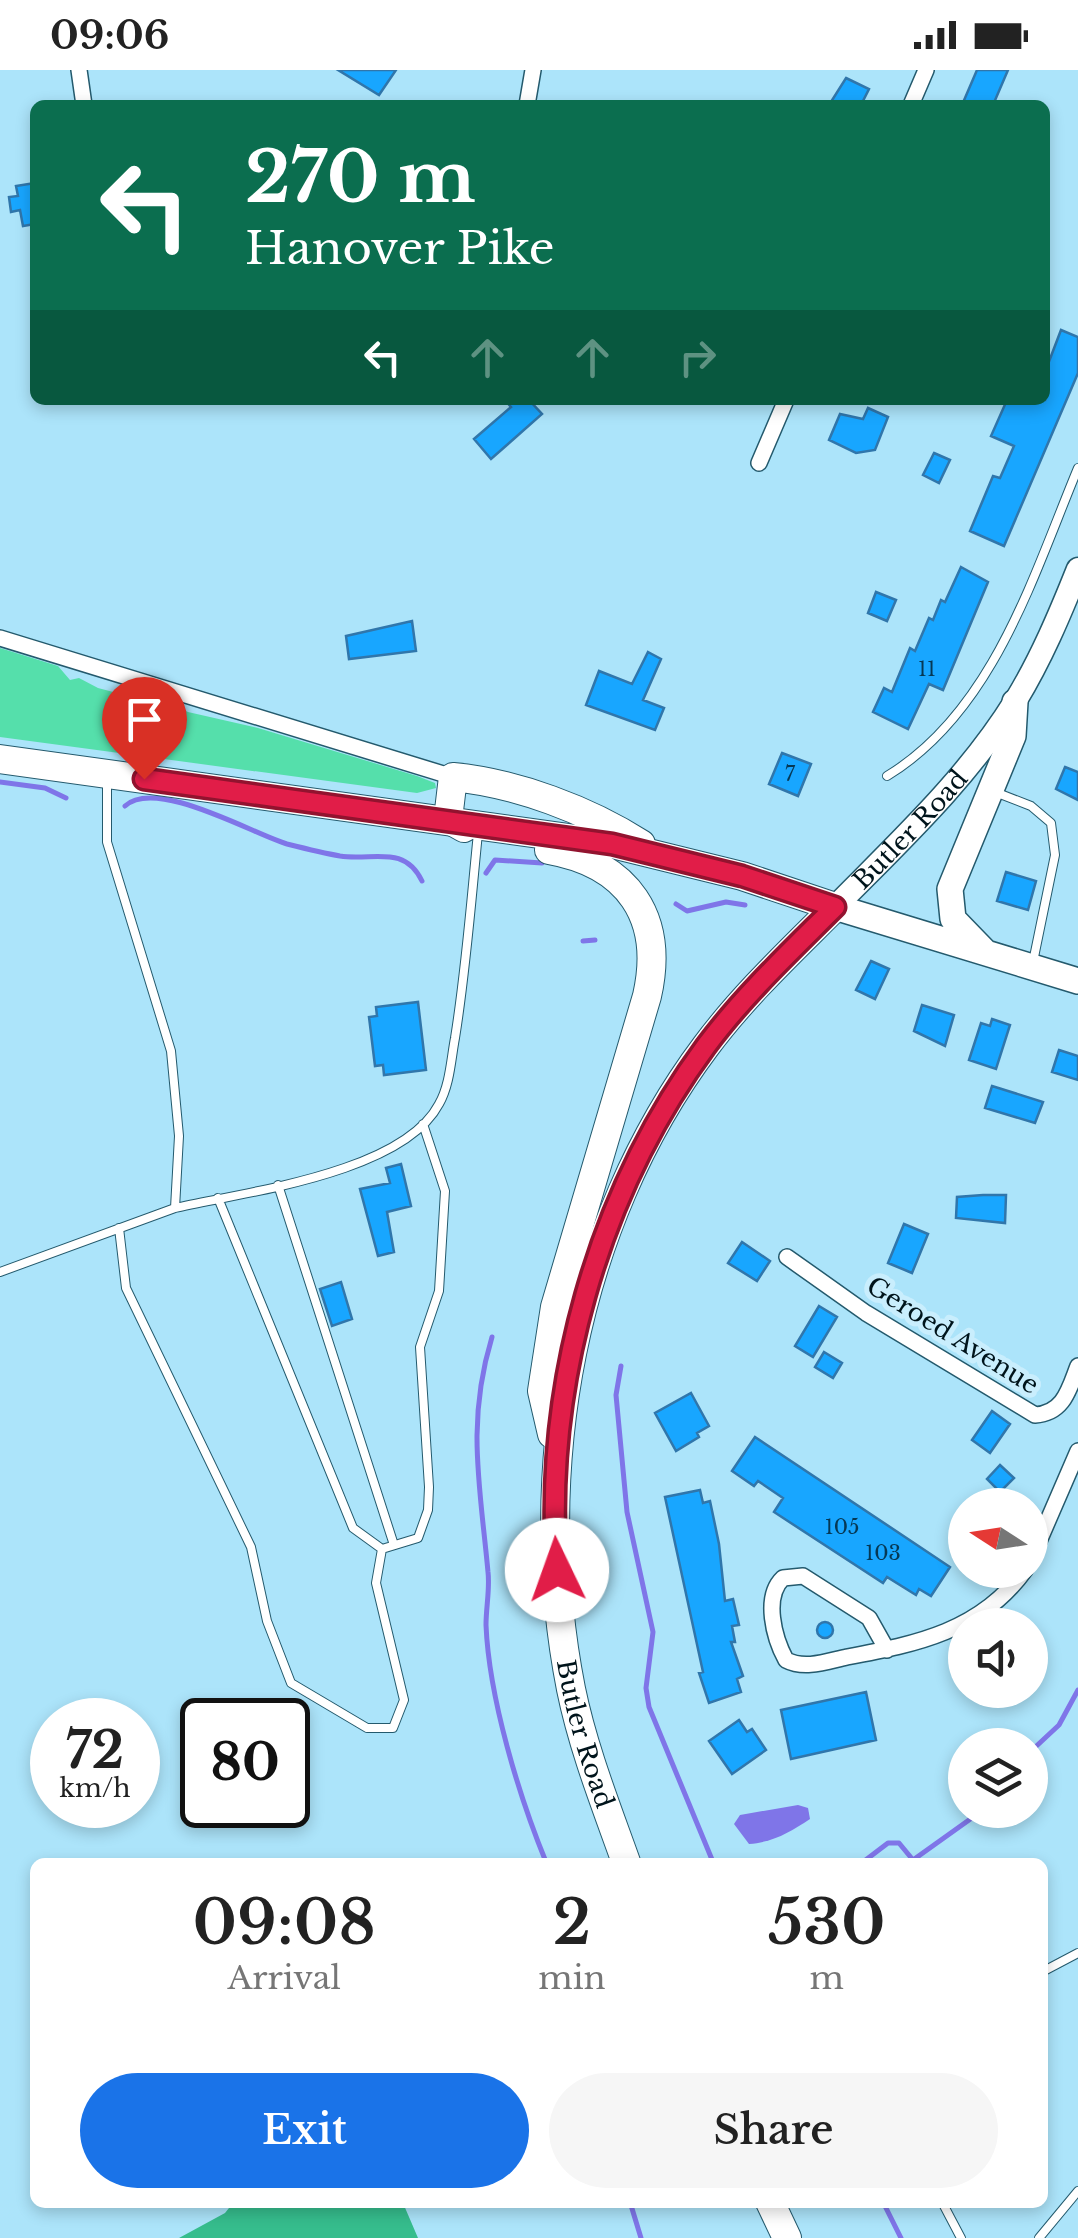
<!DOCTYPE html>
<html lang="en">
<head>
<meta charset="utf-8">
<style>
	body { margin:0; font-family:"Libre Baskerville",serif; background:#f6f6f6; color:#222; height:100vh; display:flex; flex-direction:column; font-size:38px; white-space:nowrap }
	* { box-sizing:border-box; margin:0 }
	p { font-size:32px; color:#767676 }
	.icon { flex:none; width:55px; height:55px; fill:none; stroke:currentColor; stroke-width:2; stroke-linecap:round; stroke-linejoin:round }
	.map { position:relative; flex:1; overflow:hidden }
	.sheet { position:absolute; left:30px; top:1788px; width:1018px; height:350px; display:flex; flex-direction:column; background:#fff; border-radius:15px; box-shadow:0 5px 15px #0003 }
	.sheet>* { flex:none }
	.hud { position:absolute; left:30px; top:30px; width:1020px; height:305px; border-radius:15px; box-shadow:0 5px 15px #0003; background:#0b6e4f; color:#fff; overflow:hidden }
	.needle { width:65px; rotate:282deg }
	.tools { position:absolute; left:948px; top:1418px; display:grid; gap:20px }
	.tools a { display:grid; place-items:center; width:100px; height:100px; border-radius:50%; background:#fff; box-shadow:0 5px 15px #0003; font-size:50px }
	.speed { position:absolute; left:30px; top:1628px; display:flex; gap:20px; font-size:50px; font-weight:700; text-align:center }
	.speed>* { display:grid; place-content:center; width:130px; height:130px; border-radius:50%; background:#fff; box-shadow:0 5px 15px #0003; line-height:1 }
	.speed small { font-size:25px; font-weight:400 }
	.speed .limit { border:5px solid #111; border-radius:15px; background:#fff; color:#111 }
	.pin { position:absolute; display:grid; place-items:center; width:85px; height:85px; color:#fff; margin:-102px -42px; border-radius:50% 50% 50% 0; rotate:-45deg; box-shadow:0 0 10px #0007 }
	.pin .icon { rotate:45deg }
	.me { position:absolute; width:110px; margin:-55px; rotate:357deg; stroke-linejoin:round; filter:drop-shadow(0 0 8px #0008) }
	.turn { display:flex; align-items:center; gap:35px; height:210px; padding:0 50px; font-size:45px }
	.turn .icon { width:130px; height:130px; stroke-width:2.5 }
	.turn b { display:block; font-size:70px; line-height:85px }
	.lanes { display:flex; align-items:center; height:95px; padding:0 50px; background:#0003; justify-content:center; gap:50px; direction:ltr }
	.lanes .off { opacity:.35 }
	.eta { display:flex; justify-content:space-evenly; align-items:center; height:170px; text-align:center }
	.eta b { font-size:60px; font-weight:600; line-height:70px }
	.cta { display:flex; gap:20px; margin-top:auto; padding:20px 50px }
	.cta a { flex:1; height:115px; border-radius:60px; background:#1a73e8; color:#fff; font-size:40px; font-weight:600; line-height:115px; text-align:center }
	.cta a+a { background:#f6f6f6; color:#222 }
	.status { display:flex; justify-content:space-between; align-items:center; height:70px; padding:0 50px; background:#fff; direction:ltr }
	.status svg { height:28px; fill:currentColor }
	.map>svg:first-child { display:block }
	.green { fill:#55dfab }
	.forest { fill:#36bd8d }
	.water { fill:#7f75e8 }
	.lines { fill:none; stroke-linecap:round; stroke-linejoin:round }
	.stream { stroke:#7f75e8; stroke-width:5 }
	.building { fill:#18a6ff; stroke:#3076ab; stroke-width:2.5 }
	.service-casing { stroke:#245a6d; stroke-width:10 }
	.minor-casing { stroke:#245a6d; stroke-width:18 }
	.secondary-casing { stroke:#245a6d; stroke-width:25 }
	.primary-casing { stroke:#245a6d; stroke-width:28 }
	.trunk-casing { stroke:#245a6d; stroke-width:30 }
	.service { stroke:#fff; stroke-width:8 }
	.minor { stroke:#fff; stroke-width:15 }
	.secondary { stroke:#fff; stroke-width:22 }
	.primary { stroke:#fff; stroke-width:25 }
	.trunk { stroke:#fff; stroke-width:28 }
	.route-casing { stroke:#92132f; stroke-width:25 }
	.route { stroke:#e11d48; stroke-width:18 }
	.labels { text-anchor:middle; stroke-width:10; stroke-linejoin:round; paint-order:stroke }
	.number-label { font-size:20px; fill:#063854 }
	.street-label { font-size:25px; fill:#00141b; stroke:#c9eefd }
</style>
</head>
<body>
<div class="status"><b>09:06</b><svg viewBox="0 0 49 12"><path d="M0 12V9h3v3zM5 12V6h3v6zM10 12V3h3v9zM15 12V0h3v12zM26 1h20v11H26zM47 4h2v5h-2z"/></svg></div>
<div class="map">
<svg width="1078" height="2168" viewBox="0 0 1078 2168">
	<rect width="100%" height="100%" fill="#ace4fa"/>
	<path class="green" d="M0 578 58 596 70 610 79 608 98 618 136 628 152 626 188 642 258 658 417 706 435 713 436 718 417 723 0 667Z"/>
	<path class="forest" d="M233 2133H403L418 2168H179L225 2143Z"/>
	<path class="water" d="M798 1735 808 1738 810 1749C790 1762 774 1772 749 1774L734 1754 740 1745Z"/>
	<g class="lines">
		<path class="stream" d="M0 712 45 718 66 728
			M125 736C156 707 255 765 287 774 303 778 323 783 340 786 373 791 404 774 422 811
			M486 803 495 790 542 793
			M676 834 687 841 726 832 745 835
			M583 871 595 870
			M492 1267C466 1353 480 1415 488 1502 490 1519 486 1537 486 1555 489 1628 519 1726 546 1792
			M621 1296 616 1325 627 1442 653 1562 646 1618 649 1637 713 1792
			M1030 1682 1059 1655 1078 1620
			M863 1792 888 1773H899L913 1790 983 1740
			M630 2132 641 2168
			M883 2132 901 2168"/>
	</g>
	<path class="building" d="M338 0H396L379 25Z
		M977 0H1008L993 35H962Z
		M846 8 869 19 863 31 871 35H829Z
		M35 113V154L23 156 20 140 11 142 9 127 18 126 16 116Z
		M1061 260 1078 267V303L1004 476 970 461 993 406 1000 408 1014 376 991 366 1007 330H1045V302Z
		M505 330H529L542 344 491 389 474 369 511 337Z
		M868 338 888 347 875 380 856 383 829 370 840 344 863 349Z
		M934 383 950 390 939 413 923 405Z
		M961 497 988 512 943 620 929 614 908 659 873 642 884 618 892 622 910 578 915 581 929 548 933 550 941 530 945 532Z
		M876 522 896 530 887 551 868 543Z
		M412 551 416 581 349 589 346 566Z
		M648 582 661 589 643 630 664 638 655 660 586 635 599 601 632 614Z
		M782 683 811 694 798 726 769 714Z
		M1065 697 1078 702V730L1056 719Z
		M1006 802 1036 811 1028 840 997 831Z
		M871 891 889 899 875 929 856 920Z
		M418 932 426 1000 384 1005 383 995 375 996 369 947 377 946 376 937Z
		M922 935 954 945 945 976 914 961Z
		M992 949 1010 955 996 999 969 990 981 953 990 956Z
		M1059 980 1078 986V1010L1052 1002Z
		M992 1016 1043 1032 1035 1053 985 1038Z
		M401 1094 411 1136 387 1142 394 1182 378 1186 360 1119 390 1113 386 1098Z
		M983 1125H1006L1005 1153 956 1148 957 1127Z
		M904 1154 928 1164 912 1203 888 1193Z
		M742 1172 770 1191 757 1211 728 1193Z
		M341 1212 352 1249 332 1256 320 1219Z
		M819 1236 837 1247 813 1287 795 1276Z
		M824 1282 842 1293 833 1308 815 1297Z
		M691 1323 709 1356 697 1363 699 1367 676 1381 655 1343Z
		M992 1341 1010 1354 990 1383 972 1370Z
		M755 1367 950 1497 931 1526 919 1519 916 1525 887 1507 883 1513 774 1442 783 1428 758 1411 754 1416 732 1401Z
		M1000 1395 1014 1408 1000 1422 987 1409Z
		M700 1420 703 1433 710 1431 719 1474 725 1531 733 1529 739 1555 732 1556 735 1572H731L743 1606 737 1609 741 1622 709 1633 699 1603 703 1602 665 1427Z
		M817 1560a8 8 0 1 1 16 0a8 8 0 1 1-16 0Z
		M866 1622 876 1670 791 1689 781 1640Z
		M739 1650 747 1662 752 1659 766 1680 732 1704 709 1671Z"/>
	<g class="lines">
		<defs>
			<path id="service" d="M887 706C993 642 1033 506 1078 398
				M995 722 1031 736 1051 753 1055 785 1033 892
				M278 1115 394 1475
				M218 1128 353 1458 382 1479 418 1468 428 1440 429 1417 420 1277 439 1221 445 1121 423 1054
				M175 1138C245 1122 403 1103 439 1034 450 1015 451 989 455 968 466 900 471 832 478 763
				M119 1158 126 1218 251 1477 267 1551 291 1613 367 1658H393L404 1630 376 1513 382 1479
				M0 1202 175 1138 179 1066 171 981 107 772V708
				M1042 1902 1078 1883
				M942 2132 961 2168
				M1039 2168 1078 2121"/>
			<path id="minor" d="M79 0 84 35
				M527 35 533 0
				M911 35 926 0
				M759 393 786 330
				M0 568 453 707
				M787 1187 866 1243 1035 1345C1064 1343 1069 1319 1078 1296
				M1030 1492 1078 1381
				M887 1580 869 1548 803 1506 783 1508C763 1527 774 1568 786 1590 805 1600 828 1591 847 1587 917 1574 981 1561 1025 1500"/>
			<g id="secondary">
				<path id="s1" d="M835 837C899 772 968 708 1016 630 1041 589 1060 544 1078 499"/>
			</g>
			<path id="primary" d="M835 837 1078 911
				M984 881 953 849 950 819 1013 666 1015 632"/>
			<g id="trunk">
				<path id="s2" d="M0 689 612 774 742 806 835 837C790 882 744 925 706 976 572 1155 528 1401 571 1619 583 1678 606 1736 626 1792"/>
				<path d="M464 758 448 749 453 707C516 713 588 740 641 774"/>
				<path d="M549 780C628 794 665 847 647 926L555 1237 542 1321 552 1364"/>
				<path d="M770 2132 787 2168"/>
			</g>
		</defs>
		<use href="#service" class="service-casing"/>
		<use href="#minor" class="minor-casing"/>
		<use href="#secondary" class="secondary-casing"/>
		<use href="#primary" class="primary-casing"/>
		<use href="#trunk" class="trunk-casing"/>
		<use href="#service" class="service"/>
		<use href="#minor" class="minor"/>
		<use href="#secondary" class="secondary"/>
		<use href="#primary" class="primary"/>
		<use href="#trunk" class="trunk"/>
	</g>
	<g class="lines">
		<defs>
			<path id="route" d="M144 709 612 774 742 806 835 837C790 882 744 925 706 976 597 1124 543 1318 557 1500"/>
		</defs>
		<use href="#route" class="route-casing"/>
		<use href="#route" class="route"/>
	</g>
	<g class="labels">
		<g class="number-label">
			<text x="927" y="606">11</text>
			<text x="790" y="711">7</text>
			<text x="842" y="1464">105</text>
			<text x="883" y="1490">103</text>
		</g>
		<g class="street-label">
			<text dy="9" stroke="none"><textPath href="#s1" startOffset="108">Butler Road</textPath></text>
			<text transform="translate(953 1265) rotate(32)" y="9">Geroed Avenue</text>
			<text dy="9" stroke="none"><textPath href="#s2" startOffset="1762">Butler Road</textPath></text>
		</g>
	</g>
</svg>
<div class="tools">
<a><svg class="needle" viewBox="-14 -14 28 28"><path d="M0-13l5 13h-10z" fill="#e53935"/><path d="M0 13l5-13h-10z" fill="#767676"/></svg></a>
<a><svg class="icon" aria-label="sound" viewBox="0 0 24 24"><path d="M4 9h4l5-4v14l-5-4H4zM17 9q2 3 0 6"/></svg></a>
<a><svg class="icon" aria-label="layers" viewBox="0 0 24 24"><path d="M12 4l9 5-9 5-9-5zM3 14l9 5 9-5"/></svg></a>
</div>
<div class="speed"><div>72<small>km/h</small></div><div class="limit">80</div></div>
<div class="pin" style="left:144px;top:709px;background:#d93025"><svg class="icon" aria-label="arrive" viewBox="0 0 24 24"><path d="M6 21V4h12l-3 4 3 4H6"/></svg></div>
<svg class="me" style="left:557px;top:1500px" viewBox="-20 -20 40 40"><circle r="19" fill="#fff"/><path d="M0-13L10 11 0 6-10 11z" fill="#e11d48"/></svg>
<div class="hud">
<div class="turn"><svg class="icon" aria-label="left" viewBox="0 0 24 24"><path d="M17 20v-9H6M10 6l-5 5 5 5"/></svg><div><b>270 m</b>Hanover Pike</div></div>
<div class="lanes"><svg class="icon" aria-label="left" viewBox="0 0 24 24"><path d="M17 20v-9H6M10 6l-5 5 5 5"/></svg><svg class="icon off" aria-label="ahead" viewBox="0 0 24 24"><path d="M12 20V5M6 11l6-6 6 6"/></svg><svg class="icon off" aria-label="ahead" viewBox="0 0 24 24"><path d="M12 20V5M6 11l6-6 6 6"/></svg><svg class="icon off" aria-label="right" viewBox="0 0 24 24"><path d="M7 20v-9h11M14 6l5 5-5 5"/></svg></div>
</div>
<section class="sheet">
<div class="eta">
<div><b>09:08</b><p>Arrival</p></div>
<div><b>2</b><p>min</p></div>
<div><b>530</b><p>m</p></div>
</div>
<div class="cta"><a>Exit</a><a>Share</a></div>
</section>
</div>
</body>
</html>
